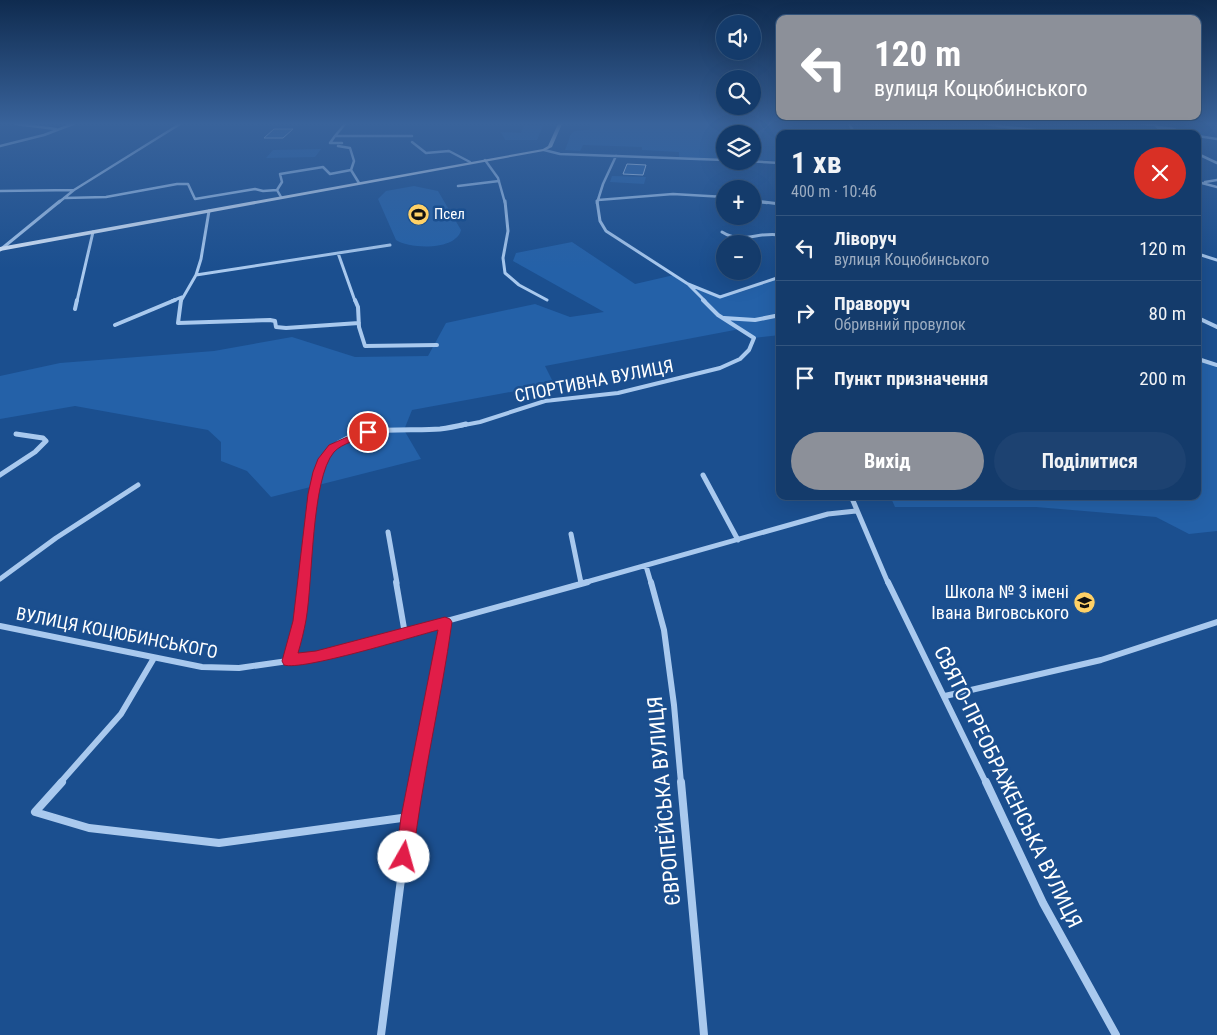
<!DOCTYPE html>
<html lang="uk">
<head>
<meta charset="utf-8">
<style>
	body { margin:0; font-family:"Roboto Condensed",sans-serif; background:#1d4271; color:#f1f3f6; height:100vh; display:flex; flex-direction:column; font-size:19px; white-space:nowrap }
	* { box-sizing:border-box; margin:0 }
	p { font-size:16px; color:#9dadc1 }
	.icon { flex:none; width:28px; height:28px; fill:none; stroke:currentColor; stroke-width:2; stroke-linecap:round; stroke-linejoin:round }
	.map { position:relative; flex:1; overflow:hidden }
	.sheet { position:absolute; left:776px; top:130px; width:425px; height:370px; display:flex; flex-direction:column; background:#143b6b; border-radius:10px; box-shadow:0 5px 20px #0002,0 0 0 1px #33557e }
	.sheet>* { flex:none }
	.guide { position:absolute; left:776px; top:15px; width:425px; height:105px; border-radius:10px; box-shadow:0 5px 20px #0002,0 0 0 1px #33557e; background:#8c9099; color:#fff; overflow:hidden }
	.fabs { position:absolute; left:716px; top:15px; display:grid; gap:10px }
	.fabs a { display:grid; place-items:center; width:45px; height:45px; border-radius:50%; background:#143b6b; box-shadow:0 5px 20px #0002,0 0 0 1px #33557e; font-size:25px }
	.pin { position:absolute; display:grid; place-items:center; width:42px; height:42px; color:#fff; margin:-21px; border:2px solid #fff; border-radius:50%; box-shadow:0 1px 5px #0007 }
	.me { position:absolute; width:55px; margin:-28px; rotate:7deg; stroke-linejoin:round; filter:drop-shadow(0 0 4px #0008) }
	.turn { display:flex; align-items:center; gap:18px; height:105px; padding:0 15px; font-size:22px }
	.turn .icon { width:65px; height:65px; stroke-width:2.5 }
	.turn b { display:block; font-size:35px; line-height:42px }
	.round { display:grid; place-items:center; flex:none; width:52px; height:52px; border-radius:26px; background:#1d4271 }
	.head { display:flex; align-items:center; justify-content:space-between; height:85px; padding:0 15px }
	h1 { font-size:30px; font-weight:700; line-height:38px }
	.cta { display:flex; gap:10px; margin-top:auto; padding:10px 15px }
	.cta a { flex:1; height:58px; border-radius:30px; background:#8c9099; color:#fff; font-size:20px; font-weight:700; line-height:58px; text-align:center }
	.cta a+a { background:#1d4271; color:#f1f3f6 }
	ul { padding:0; list-style:none }
	li { display:flex; align-items:center; gap:15px; height:65px; padding:0 15px; border-top:1px solid #33557e }
	li div { flex:1 }
	li b { display:block; font-size:19px }
	li em { font-style:normal }
	.map>svg:first-child { display:block }
	.green { fill:#2461a8 }
	.building { fill:#2a66ad; stroke:#cfe3fa }
	.lines { fill:none; stroke-linecap:round; stroke-linejoin:round }
	.street-far5 { stroke:#a9c9ee; stroke-width:2.5 }
	.street-far4 { stroke:#a9c9ee; stroke-width:3 }
	.street-far3 { stroke:#a9c9ee; stroke-width:4 }
	.street-far2 { stroke:#a9c9ee; stroke-width:5 }
	.street-far1 { stroke:#a9c9ee; stroke-width:6 }
	.street { stroke:#a9c9ee; stroke-width:8 }
	.secondary { fill:#d6e6fa; fill-rule:evenodd }
	.route { fill:#e11d48; stroke:#92132f }
	.labels { text-anchor:middle; stroke-width:5; stroke-linejoin:round; paint-order:stroke }
	.far-poi-label { font-size:15px; fill:#fff; stroke:#1b4f8f; text-anchor:start }
	.street-label { font-size:18px; fill:#fff; stroke:#1b4f8f }
	.poi-label { font-size:18px; fill:#fff; stroke:#1b4f8f; text-anchor:end }
	.near-street-label { font-size:21px; fill:#fff; stroke:#1b4f8f }
</style>
</head>
<body>
<div class="map">
<svg width="1217" height="1035" viewBox="0 0 1217 1035">
	<rect width="100%" height="100%" fill="#1b4f8f"/>
	<path class="green" d="M591 124H844L851 134H780V161L753 160 752 134H725V159L679 157V152L642 150V147L583 145 580 151 565 150C573 133 566 130 589 130Z
		M524 125 543 126 537 140H505L501 132 521 133Z
		M321 149 315 157 266 158 273 150Z
		M612 176 646 177 644 184 610 182Z
		M414 186 438 191 461 230C456 251 410 249 396 240L378 199 386 191Z
		M572 242 635 284 674 275 688 284 720 297 780 277V335L754 338 740 329 545 366 554 384 412 410 404 430 421 459 271 497 247 471 221 461V442L208 430 75 406 0 419V376L60 363 214 351 292 337 355 357 428 356 446 323 535 304 570 317 604 312 513 261 516 253Z
		M1198 359 1217 365V531L1189 534 1156 517 1036 507H895L890 496H1198Z"/>
	<path class="building" d="M274 129H293L283 138H264Z
		M627 164 646 165 643 175 623 174Z"/>
	<g class="lines">
		<path class="street-far5" d="M15 124 56 129
			M345 124 335 136H412
			M849 124 855 134
			M986 124 1000 126
			M1142 124 1156 125
			M1154 124 1165 134
			M997 126 1073 134
			M1158 127 1173 129 1187 134
			M1016 130 1027 134
			M335 136 330 143H342
			M1198 136 1217 139
			M412 142 426 153 449 151 470 162
			M0 146 44 135 73 124
			M338 146 350 148 354 161 351 170
			M544 150 560 154 725 160
			M1198 154 1217 163
			M485 160 498 178 505 203
			M744 161 780 163
			M1198 182 1217 187
			M1205 182 1217 180
			M458 186 499 181
			M277 190 282 182 280 174 323 167 330 174 351 170 359 183
			M0 191 74 190
			M64 198 106 197 177 184H188L195 199 255 189 263 191 277 190 281 197
			M598 200 673 194 725 197
			M752 201 767 203
			M58 203 74 190 180 124
			M597 203 603 184 616 156"/>
		<path class="street-far4" d="M505 201 508 231 503 258 505 273 519 285 547 300
			M597 201 600 221 606 231 688 284 720 297 780 277
			M755 201 780 204
			M722 232C743 245 758 231 780 235
			M0 250 60 201
			M338 253 355 301
			M1198 254 1217 260
			M196 275 390 245
			M688 284 705 301
			M77 301 93 232
			M172 301 182 297
			M181 301 196 275 201 259 209 211"/>
		<path class="street-far3" d="M181 300 178 323 270 320 275 321 276 327 286 328 359 323
			M355 300 358 307 359 327 365 346 437 345
			M75 309 77 300
			M724 318 755 320 780 315
			M1198 318 1217 327
			M115 325 175 300
			M1198 359 1217 365
			M459 426 480 422 545 401 618 393 720 368 740 359 749 350 754 338 718 315 703 300"/>
		<path class="street-far2" d="M0 475 35 452 46 441 43 438 16 434
			M703 475 738 540
			M851 496 888 583
			M388 532 397 583
			M571 534 581 583
			M646 566 651 583
			M0 579 56 538 138 485
			M304 583 318 472C321 463 324 455 331 449 359 423 406 432 440 429 449 428 458 426 466 424
			M583 583 828 514 856 511"/>
		<path class="street-far1" d="M396 582 405 634
			M581 582V584
			M651 582 664 630 674 705 681 783
			M888 582 986 783
			M0 626 202 667 239 668 316 657 588 582
			M289 661 300 621 304 582
			M945 696 1101 660 1217 622
			M60 783 121 714 154 658
			M416 783 437 675 445 622"/>
		<path class="street" d="M62 782 35 812 89 828 219 843 409 817
			M681 782 704 1035
			M986 782 1043 903 1116 1035
			M381 1035 409 817 416 782"/>
		<path class="secondary" d="M558 124H562L552 147 544 151 0 251V247L543 149 548 146Z"/>
	</g>
	<linearGradient id="sky" x2="0" y2="1"><stop stop-color="#0f2b4f"/><stop offset="0.46" stop-color="#39639b"/><stop offset="1" stop-color="#39639b" stop-opacity="0"/></linearGradient>
	<rect width="1217" height="269" fill="url(#sky)"/>
	<path class="route" d="M368 428 373 432 371 434C361 439 342 443 334 452 311 479 313 581 306 620 304 631 301 643 298 653L316 651 445 617 450 619 452 622C441 701 422 778 413 857L410 863 404 866 398 863 396 857 401 817 438 630C412 637 302 671 284 665L282 661 293 621 308 494 313 472 318 459 329 445Z"/>
	<defs>
		<symbol id="stadium-disc" viewBox="-11 -11 22 22"><circle r="9.5" fill="#ffd166" stroke="#1b4f8f"/><path d="M0-5a6.5 5 0 1 0 0 10a6.5 5 0 1 0 0-10ZM-3.5-1.8h7v3.6h-7Z" fill="#111"/></symbol>
		<symbol id="school-disc" viewBox="-11 -11 22 22"><circle r="9.5" fill="#ffd166" stroke="#1b4f8f"/><path d="M0-5L7-2L0 1L-7-2ZM-4 1L0 2.5L4 1V4Q0 6-4 4Z" fill="#111"/></symbol>
	</defs>
	<g fill-rule="evenodd">
		<use href="#stadium-disc" x="406" y="202" width="25" height="25"/>
		<use href="#school-disc" x="1072" y="590" width="25" height="25"/>
	</g>
	<g class="labels">
		<g class="far-poi-label">
			<text x="434" y="219">Псел</text>
		</g>
		<g class="street-label">
			<text transform="translate(594 381) rotate(-11)" y="6">СПОРТИВНА ВУЛИЦЯ</text>
			<text transform="translate(117 633) rotate(11)" y="6">ВУЛИЦЯ КОЦЮБИНСЬКОГО</text>
		</g>
		<g class="poi-label">
			<text x="1069" y="598">Школа № 3 імені<tspan x="1069" dy="21">Івана Виговського</tspan></text>
		</g>
		<g class="near-street-label">
			<text transform="translate(1008 787) rotate(64)" y="7">СВЯТО-ПРЕОБРАЖЕНСЬКА ВУЛИЦЯ</text>
			<text transform="translate(664 801) rotate(-95)" y="7">ЄВРОПЕЙСЬКА ВУЛИЦЯ</text>
		</g>
	</g>
</svg>
<div class="fabs">
<a><svg class="icon" aria-label="sound" viewBox="0 0 24 24"><path d="M4 9h4l5-4v14l-5-4H4zM17 9q2 3 0 6"/></svg></a>
<a><svg class="icon" aria-label="search" viewBox="0 0 24 24"><circle cx="10" cy="10" r="6"/><path d="M15 15l6 6"/></svg></a>
<a><svg class="icon" aria-label="layers" viewBox="0 0 24 24"><path d="M12 4l9 5-9 5-9-5zM3 14l9 5 9-5"/></svg></a>
<a>+</a>
<a>−</a>
</div>
<div class="pin" style="left:368px;top:432px;background:#d93025"><svg class="icon" aria-label="arrive" viewBox="0 0 24 24"><path d="M6 21V4h12l-3 4 3 4H6"/></svg></div>
<svg class="me" style="left:404px;top:857px" viewBox="-20 -20 40 40"><circle r="19" fill="#fff"/><path d="M0-13L10 11 0 6-10 11z" fill="#e11d48"/></svg>
<div class="guide">
<div class="turn"><svg class="icon" aria-label="left" viewBox="0 0 24 24"><path d="M17 20v-9H6M10 6l-5 5 5 5"/></svg><div><b>120 m</b>вулиця Коцюбинського</div></div>
</div>
<section class="sheet">
<div class="head"><div><h1>1 хв</h1><p>400 m · 10:46</p></div><a class="round" style="background:#d93025;color:#fff"><svg class="icon" aria-label="close" viewBox="0 0 24 24"><path d="M6 6l12 12M18 6L6 18"/></svg></a></div>
<ul>
<li><svg class="icon" aria-label="left" viewBox="0 0 24 24"><path d="M17 20v-9H6M10 6l-5 5 5 5"/></svg><div><b>Ліворуч</b><p>вулиця Коцюбинського</p></div><em>120 m</em></li>
<li><svg class="icon" aria-label="right" viewBox="0 0 24 24"><path d="M7 20v-9h11M14 6l5 5-5 5"/></svg><div><b>Праворуч</b><p>Обривний провулок</p></div><em>80 m</em></li>
<li><svg class="icon" aria-label="arrive" viewBox="0 0 24 24"><path d="M6 21V4h12l-3 4 3 4H6"/></svg><div><b>Пункт призначення</b></div><em>200 m</em></li>
</ul>
<div class="cta"><a>Вихід</a><a>Поділитися</a></div>
</section>
</div>
</body>
</html>
